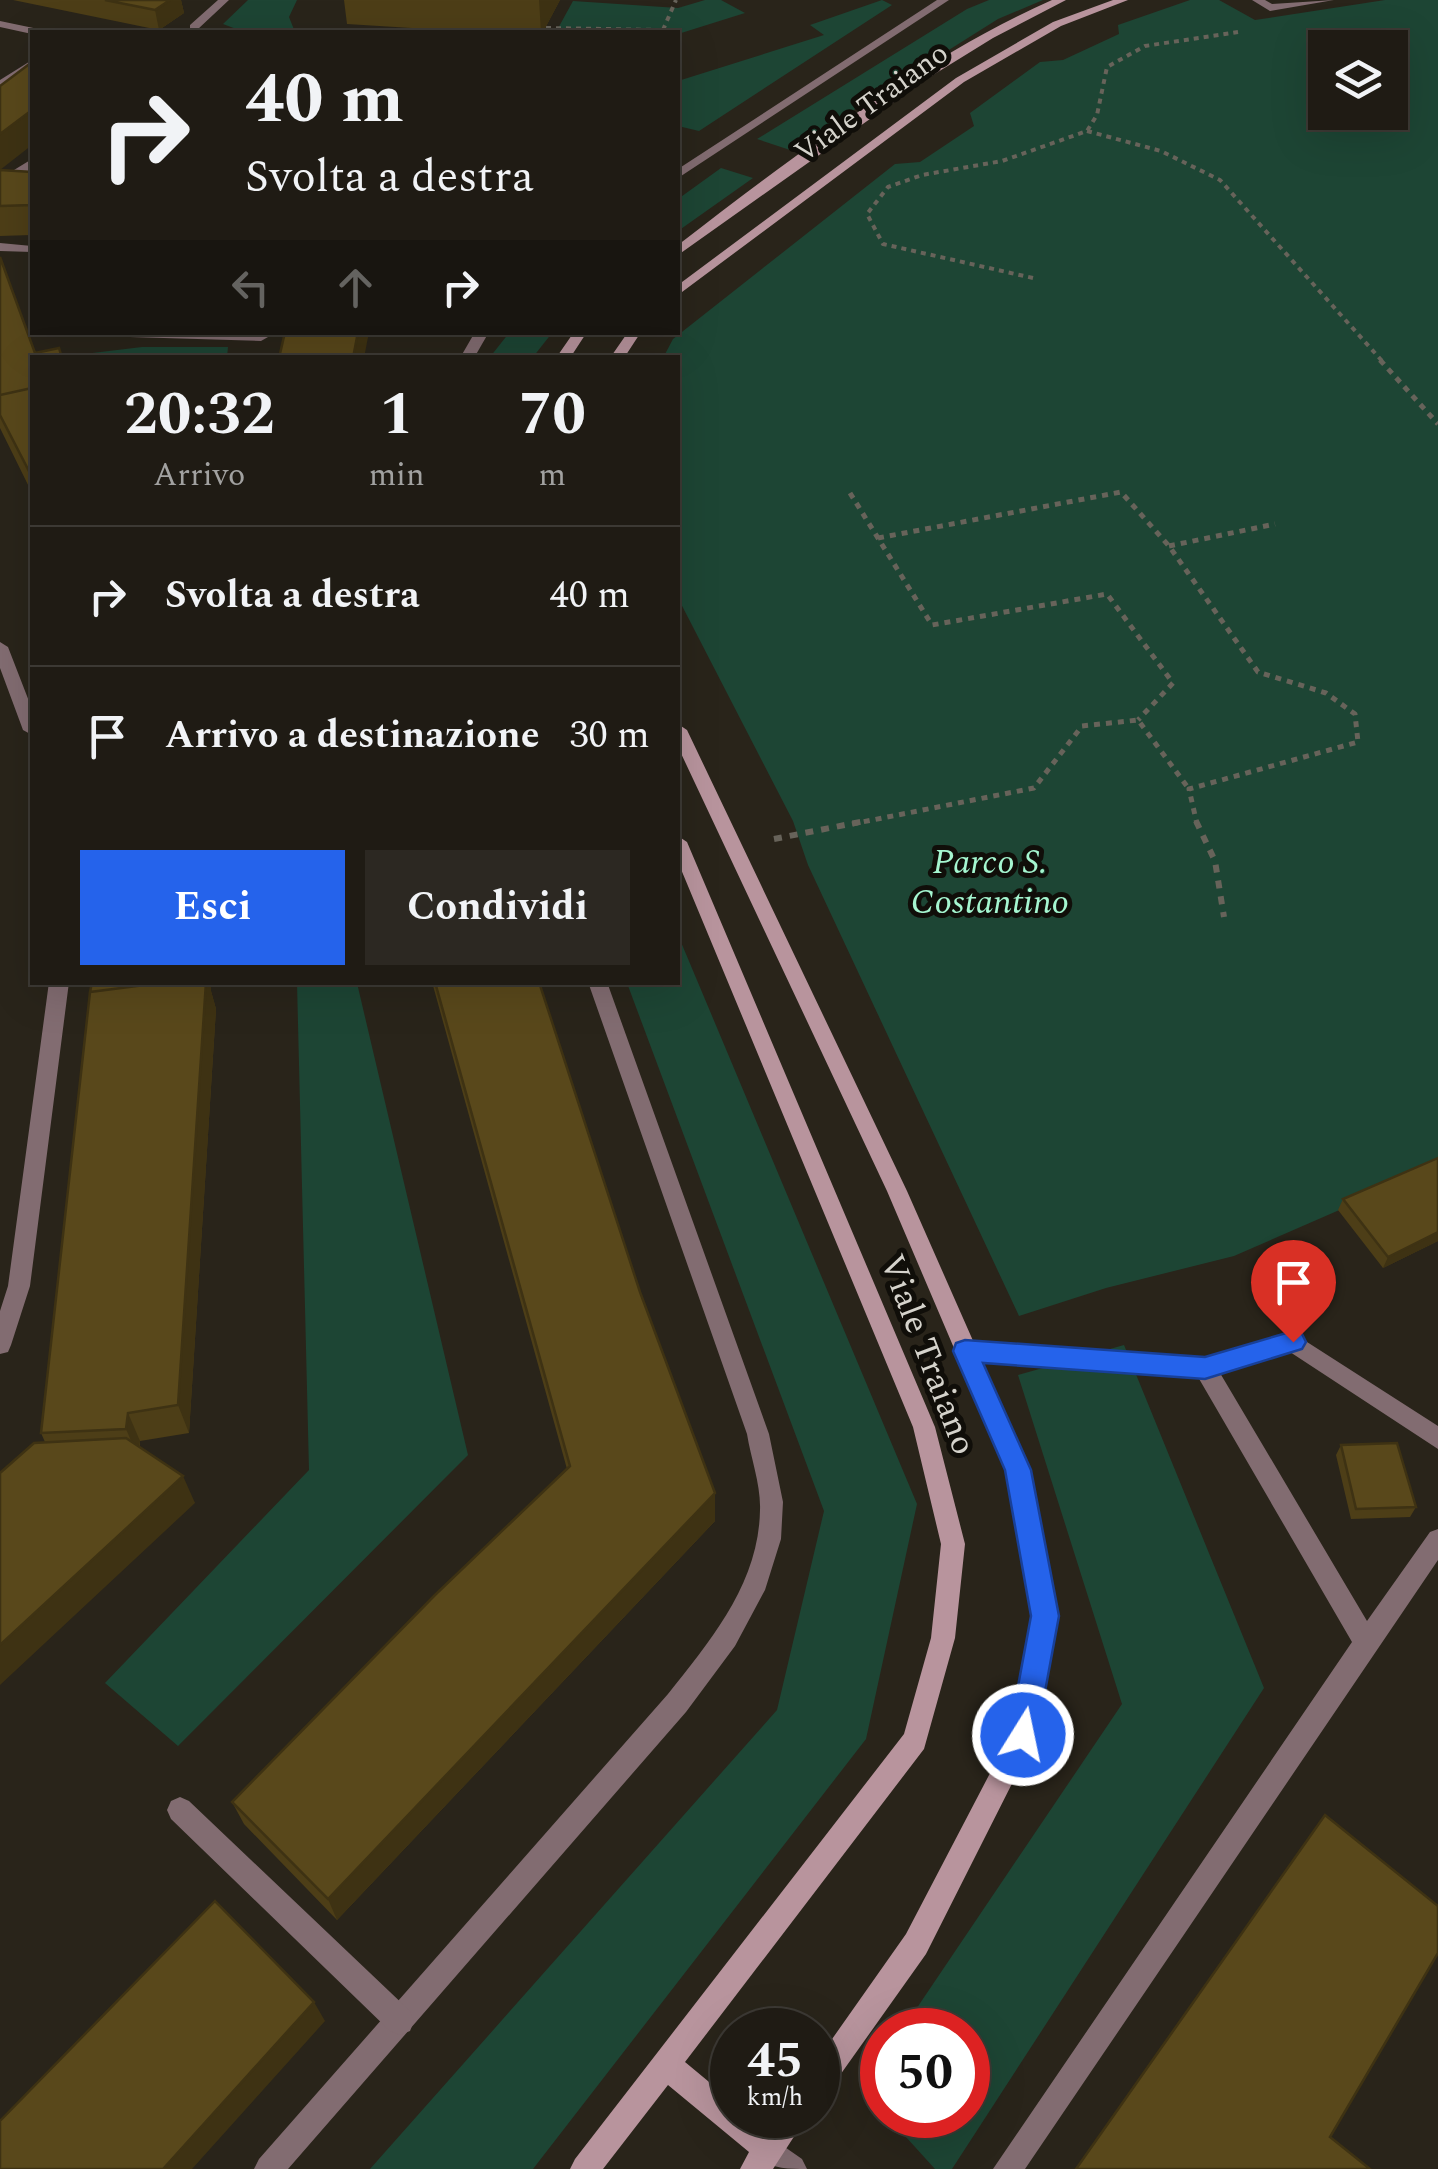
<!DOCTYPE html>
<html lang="it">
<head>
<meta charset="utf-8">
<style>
	body { margin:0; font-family:Spectral,serif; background:#2c2822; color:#f1f3f6; height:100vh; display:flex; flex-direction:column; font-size:38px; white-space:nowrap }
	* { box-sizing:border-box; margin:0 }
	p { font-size:32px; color:#a1a1a0 }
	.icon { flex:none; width:55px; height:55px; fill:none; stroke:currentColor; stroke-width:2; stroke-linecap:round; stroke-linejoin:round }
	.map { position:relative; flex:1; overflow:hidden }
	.details { position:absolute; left:30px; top:355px; width:650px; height:630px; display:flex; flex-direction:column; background:#1f1b14; border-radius:0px; box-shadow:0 10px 40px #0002,0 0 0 2px #3c3934 }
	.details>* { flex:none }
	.banner { position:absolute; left:30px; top:30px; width:650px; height:305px; border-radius:0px; box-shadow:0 10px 40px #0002,0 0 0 2px #3c3934; background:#1f1b14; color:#f1f3f6; overflow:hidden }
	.buttons { position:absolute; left:1308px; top:30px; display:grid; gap:20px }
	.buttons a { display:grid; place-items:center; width:100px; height:100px; border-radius:0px; background:#1f1b14; box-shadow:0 10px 40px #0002,0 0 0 2px #3c3934; font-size:50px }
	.speed { position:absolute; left:710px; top:2008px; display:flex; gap:20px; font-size:50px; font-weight:700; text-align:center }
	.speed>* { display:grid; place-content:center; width:130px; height:130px; border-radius:50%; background:#1f1b14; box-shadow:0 10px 40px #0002,0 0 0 2px #3c3934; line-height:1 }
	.speed small { font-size:25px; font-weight:400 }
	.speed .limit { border:15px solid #d22; background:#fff; color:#111 }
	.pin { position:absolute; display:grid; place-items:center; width:85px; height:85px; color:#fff; margin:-102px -42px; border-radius:50% 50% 50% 0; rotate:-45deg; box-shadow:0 0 10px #0007 }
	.pin .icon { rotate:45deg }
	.me { position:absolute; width:110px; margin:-55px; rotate:10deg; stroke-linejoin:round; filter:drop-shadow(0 0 8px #0008) }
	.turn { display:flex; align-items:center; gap:35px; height:210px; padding:0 50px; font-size:45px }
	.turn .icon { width:130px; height:130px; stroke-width:2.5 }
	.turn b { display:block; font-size:70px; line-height:85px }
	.lanes { display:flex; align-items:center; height:95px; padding:0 50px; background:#0003; justify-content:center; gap:50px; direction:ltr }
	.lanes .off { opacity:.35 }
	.eta { display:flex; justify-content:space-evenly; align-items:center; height:170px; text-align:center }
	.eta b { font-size:60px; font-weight:700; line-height:70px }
	.cta { display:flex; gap:20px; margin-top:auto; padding:20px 50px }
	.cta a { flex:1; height:115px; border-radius:0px; background:#2563eb; color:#fff; font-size:40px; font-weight:700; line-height:115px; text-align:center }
	.cta a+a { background:#2c2822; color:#f1f3f6 }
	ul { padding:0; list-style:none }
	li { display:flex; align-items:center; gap:30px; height:140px; padding:0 50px; border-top:2px solid #3c3934 }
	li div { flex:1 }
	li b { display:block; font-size:38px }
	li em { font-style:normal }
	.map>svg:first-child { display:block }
	.green { fill:#1d4534; fill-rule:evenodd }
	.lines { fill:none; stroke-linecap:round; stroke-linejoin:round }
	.path-far2 { stroke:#67635a; stroke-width:4; stroke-dasharray:5 5; stroke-linecap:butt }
	.path-far1 { stroke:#67635a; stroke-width:5; stroke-dasharray:6 6; stroke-linecap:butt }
	.path { stroke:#67635a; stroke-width:6; stroke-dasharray:8 8; stroke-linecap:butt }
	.lane { fill:#826c71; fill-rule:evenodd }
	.street { fill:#826c71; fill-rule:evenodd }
	.secondary { fill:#b8949d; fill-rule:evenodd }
	.wall { fill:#4d3e17 }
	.shaded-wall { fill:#3e3213 }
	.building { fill:#59481b; stroke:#3e3213; stroke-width:2.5 }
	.route { fill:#2563eb; stroke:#184099; stroke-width:2.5 }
	.labels { text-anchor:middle; stroke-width:10; stroke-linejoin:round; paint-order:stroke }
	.far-street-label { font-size:30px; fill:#d5d3cc; stroke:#100e09 }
	.park-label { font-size:35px; font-style:italic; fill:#a5f6d0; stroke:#100e09 }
	.street-label { font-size:35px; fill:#d5d3cc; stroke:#100e09 }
</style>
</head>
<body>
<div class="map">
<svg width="1438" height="2169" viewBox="0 0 1438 2169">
	<rect width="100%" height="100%" fill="#29241a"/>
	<path class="green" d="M248 0H297L289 17 295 32H244L223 24Z
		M705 0H721L745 13 678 34 662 30 556 32 573 1 678 8Z
		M882 0 892 5 699 131 678 126V81L824 35 810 25Z
		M989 0H1043L998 19 790 150 757 139 967 9Z
		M1190 0H1219L1255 20 1385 0H1438V1167L1234 1256 1106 1288 1019 1316 808 865 793 821 678 598V358H663L673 339 895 164 920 162 974 126 970 113 1040 62 1063 60 1119 34 1118 25ZM1325 48H1390V112H1325Z
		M721 168 753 178 678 231V199Z
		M509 333V332L552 333 533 357H490Z
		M142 347H228L227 357 51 358Z
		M678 935 917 1504 866 1739 533 2169H370L777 1710 824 1511 627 983 678 982Z
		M297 983H357L468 1455 178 1746 105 1683 309 1470Z
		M1124 1345 1264 1688 952 2169H935L886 2115H968V2030H902L1122 1704 1018 1375Z"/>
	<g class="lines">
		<path class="path-far2" d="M546 28 662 30
			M663 30 676 0
			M1087 131 1161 151 1220 180 1383 362
			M1033 278 883 244 867 214 888 187 922 175 1002 161 1087 131 1097 115 1107 67 1145 46 1238 32"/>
		<path class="path-far1" d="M1380 360 1438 424
			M850 493 932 625 1107 594 1173 683 1138 720
			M878 538 1121 492 1169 546 1258 672 1326 693 1355 714 1358 742 1189 789 1197 824
			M1169 546 1275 524
			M852 824 1034 788 1082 726 1138 720 1189 789"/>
		<path class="path" d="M1196 821 1215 861 1224 917
			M774 839 865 821"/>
		<path class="lane" d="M218 0H229L198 29H190V25Z
			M937 0H949L678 178V169Z
			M1252 0H1265L1272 4 1334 0 1270 11Z
			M32 159V177L14 176V170Z
			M0 243 32 246V252L0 251Z
			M248 332 268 337 261 341 130 337 123 333Z
			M475 332H489L474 358H460Z
			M588 982H607L769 1434 783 1502 781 1539 765 1590 735 1646 686 1712 288 2169H254L259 2159 668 1694C711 1640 759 1583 760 1510 761 1485 751 1459 747 1434Z
			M1293 1333 1438 1426V1449L1290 1352 1220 1373 1367 1621 1430 1532 1438 1529V1560L1025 2169H993L1352 1642 1198 1377 965 1360 957 1358 954 1351 957 1344 965 1342 1205 1358Z"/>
		<path class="street" d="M0 21 43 30 45 32 32 34 0 27Z
			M32 60V68L0 88V80Z
			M0 642 8 647 32 709V735L23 730 0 668Z
			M49 982H69L30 1286 11 1345 8 1352 0 1354V1311L8 1286Z
			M180 1797 189 1801 410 2011 414 2021 410 2031 400 2035 390 2031 171 1819 167 1810 171 1801Z
			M769 2136 802 2159 807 2169C784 2169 764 2169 755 2150L759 2140Z"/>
		<path class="secondary" d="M1052 0H1066L993 38 925 80 678 255V245C790 159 923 57 1052 0Z
			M1113 0H1128L1061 26 964 82 678 295V285L956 78 1053 22Z
			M574 332H587L570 358H556Z
			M628 332H641L624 358H610Z
			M678 724 687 730 907 1191 1030 1470 1057 1616 1032 1744 926 1954 828 2092 818 2096V2059L906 1934 1011 1733 1033 1616 1006 1470 887 1191 678 747Z
			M678 836 687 842 935 1427 965 1544 955 1638 924 1749 685 2062 732 2101V2115H749L766 2129 776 2115H808L773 2169H740L749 2152 668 2085 603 2169H570L575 2159 904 1734 931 1638 941 1544 913 1427 678 862Z"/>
	</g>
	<path class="wall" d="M13 0H181L184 13 159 30Z
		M344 0H560L543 32H476L347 24Z
		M0 170 32 172V235L0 236Z
		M0 257 35 353 32 358V493L0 428Z
		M92 982H211V991L216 1009 189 1433 140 1441V1447L195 1503 45 1442 41 1433Z
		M432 982H539L640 1292 715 1493V1521L337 1920 244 1824 232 1802 567 1469Z
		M1438 1158V1241L1383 1268 1338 1210 1343 1199Z
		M1341 1445 1416 1507 1410 1517 1351 1519 1336 1455Z"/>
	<path class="shaded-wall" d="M170 0H181L184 13 159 30 155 10Z
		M539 0H560L543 32H541Z
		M32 110V145L0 170V134Z
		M358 332H369L364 358H353Z
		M204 982H211V991L216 1009 189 1433 178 1405Z
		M1438 1232V1241L1383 1268 1388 1257Z
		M128 1413 140 1441 138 1457 126 1429Z
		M183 1476 195 1503 0 1685V1645Z
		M715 1493V1521L337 1920 328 1899Z
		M314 2002 325 2021 192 2169H163Z"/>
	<path class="building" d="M105 0H170L155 10Z
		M32 62V110L0 134V86Z
		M0 170 32 172V205L0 206Z
		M0 257 35 353 59 348 62 358H32V388L0 395Z
		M285 332H358L353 358H279Z
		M32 388V477L0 415V395Z
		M92 982H168L90 992Z
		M168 982H206L178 1405 128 1413 126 1429 41 1433 90 992Z
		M435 982H539L640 1292 715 1493 328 1899 232 1802 435 1595 570 1466Z
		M1438 1158V1232L1388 1257 1343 1199Z
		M126 1438 183 1476 0 1645V1473L34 1443Z
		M1397 1443 1416 1507 1356 1509 1341 1445Z
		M1325 1815 1438 1906V1953L1330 2137 1370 2169H1076Z
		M215 1901 314 2002 163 2169H0V2121Z"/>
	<path class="route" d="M1293 1331 1302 1334 1306 1342 1302 1349 1205 1379 983 1363 1031 1470 1059 1616 1037 1735 1033 1745 1023 1749 1013 1745 1009 1735 1031 1616 1005 1470 953 1351 956 1343 965 1340 1205 1357Z"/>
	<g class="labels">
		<g class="far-street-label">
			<text transform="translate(871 102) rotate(-36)" y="10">Viale Traiano</text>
		</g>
		<g class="park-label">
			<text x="990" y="873">Parco S.<tspan x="990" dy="40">Costantino</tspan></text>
		</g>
		<g class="street-label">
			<text transform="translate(929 1354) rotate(69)" y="12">Viale Traiano</text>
		</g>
	</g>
</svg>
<div class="buttons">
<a><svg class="icon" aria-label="layers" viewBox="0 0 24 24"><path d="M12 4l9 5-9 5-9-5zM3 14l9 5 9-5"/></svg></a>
</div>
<div class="speed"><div>45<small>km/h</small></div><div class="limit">50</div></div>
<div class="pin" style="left:1293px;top:1342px;background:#d93025"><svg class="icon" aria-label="arrive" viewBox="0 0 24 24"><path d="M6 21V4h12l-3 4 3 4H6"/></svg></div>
<svg class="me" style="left:1023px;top:1735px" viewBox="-20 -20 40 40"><circle r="17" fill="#2563eb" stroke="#fff" stroke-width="3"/><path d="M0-11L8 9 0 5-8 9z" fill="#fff"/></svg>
<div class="banner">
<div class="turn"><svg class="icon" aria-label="right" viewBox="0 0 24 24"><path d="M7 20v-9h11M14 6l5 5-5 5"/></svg><div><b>40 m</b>Svolta a destra</div></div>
<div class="lanes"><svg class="icon off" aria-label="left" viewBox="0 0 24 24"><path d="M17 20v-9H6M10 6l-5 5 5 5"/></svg><svg class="icon off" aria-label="ahead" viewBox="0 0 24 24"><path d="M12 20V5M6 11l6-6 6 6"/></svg><svg class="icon" aria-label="right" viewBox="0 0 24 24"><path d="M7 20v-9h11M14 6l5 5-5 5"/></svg></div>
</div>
<section class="details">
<div class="eta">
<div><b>20:32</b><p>Arrivo</p></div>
<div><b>1</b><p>min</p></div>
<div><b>70</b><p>m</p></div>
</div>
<ul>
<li><svg class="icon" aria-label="right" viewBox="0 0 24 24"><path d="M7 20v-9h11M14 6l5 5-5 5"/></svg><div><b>Svolta a destra</b></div><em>40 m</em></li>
<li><svg class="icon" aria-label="arrive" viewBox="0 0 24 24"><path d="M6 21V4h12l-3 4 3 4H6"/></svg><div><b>Arrivo a destinazione</b></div><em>30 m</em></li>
</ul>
<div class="cta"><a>Esci</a><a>Condividi</a></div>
</section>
</div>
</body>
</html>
